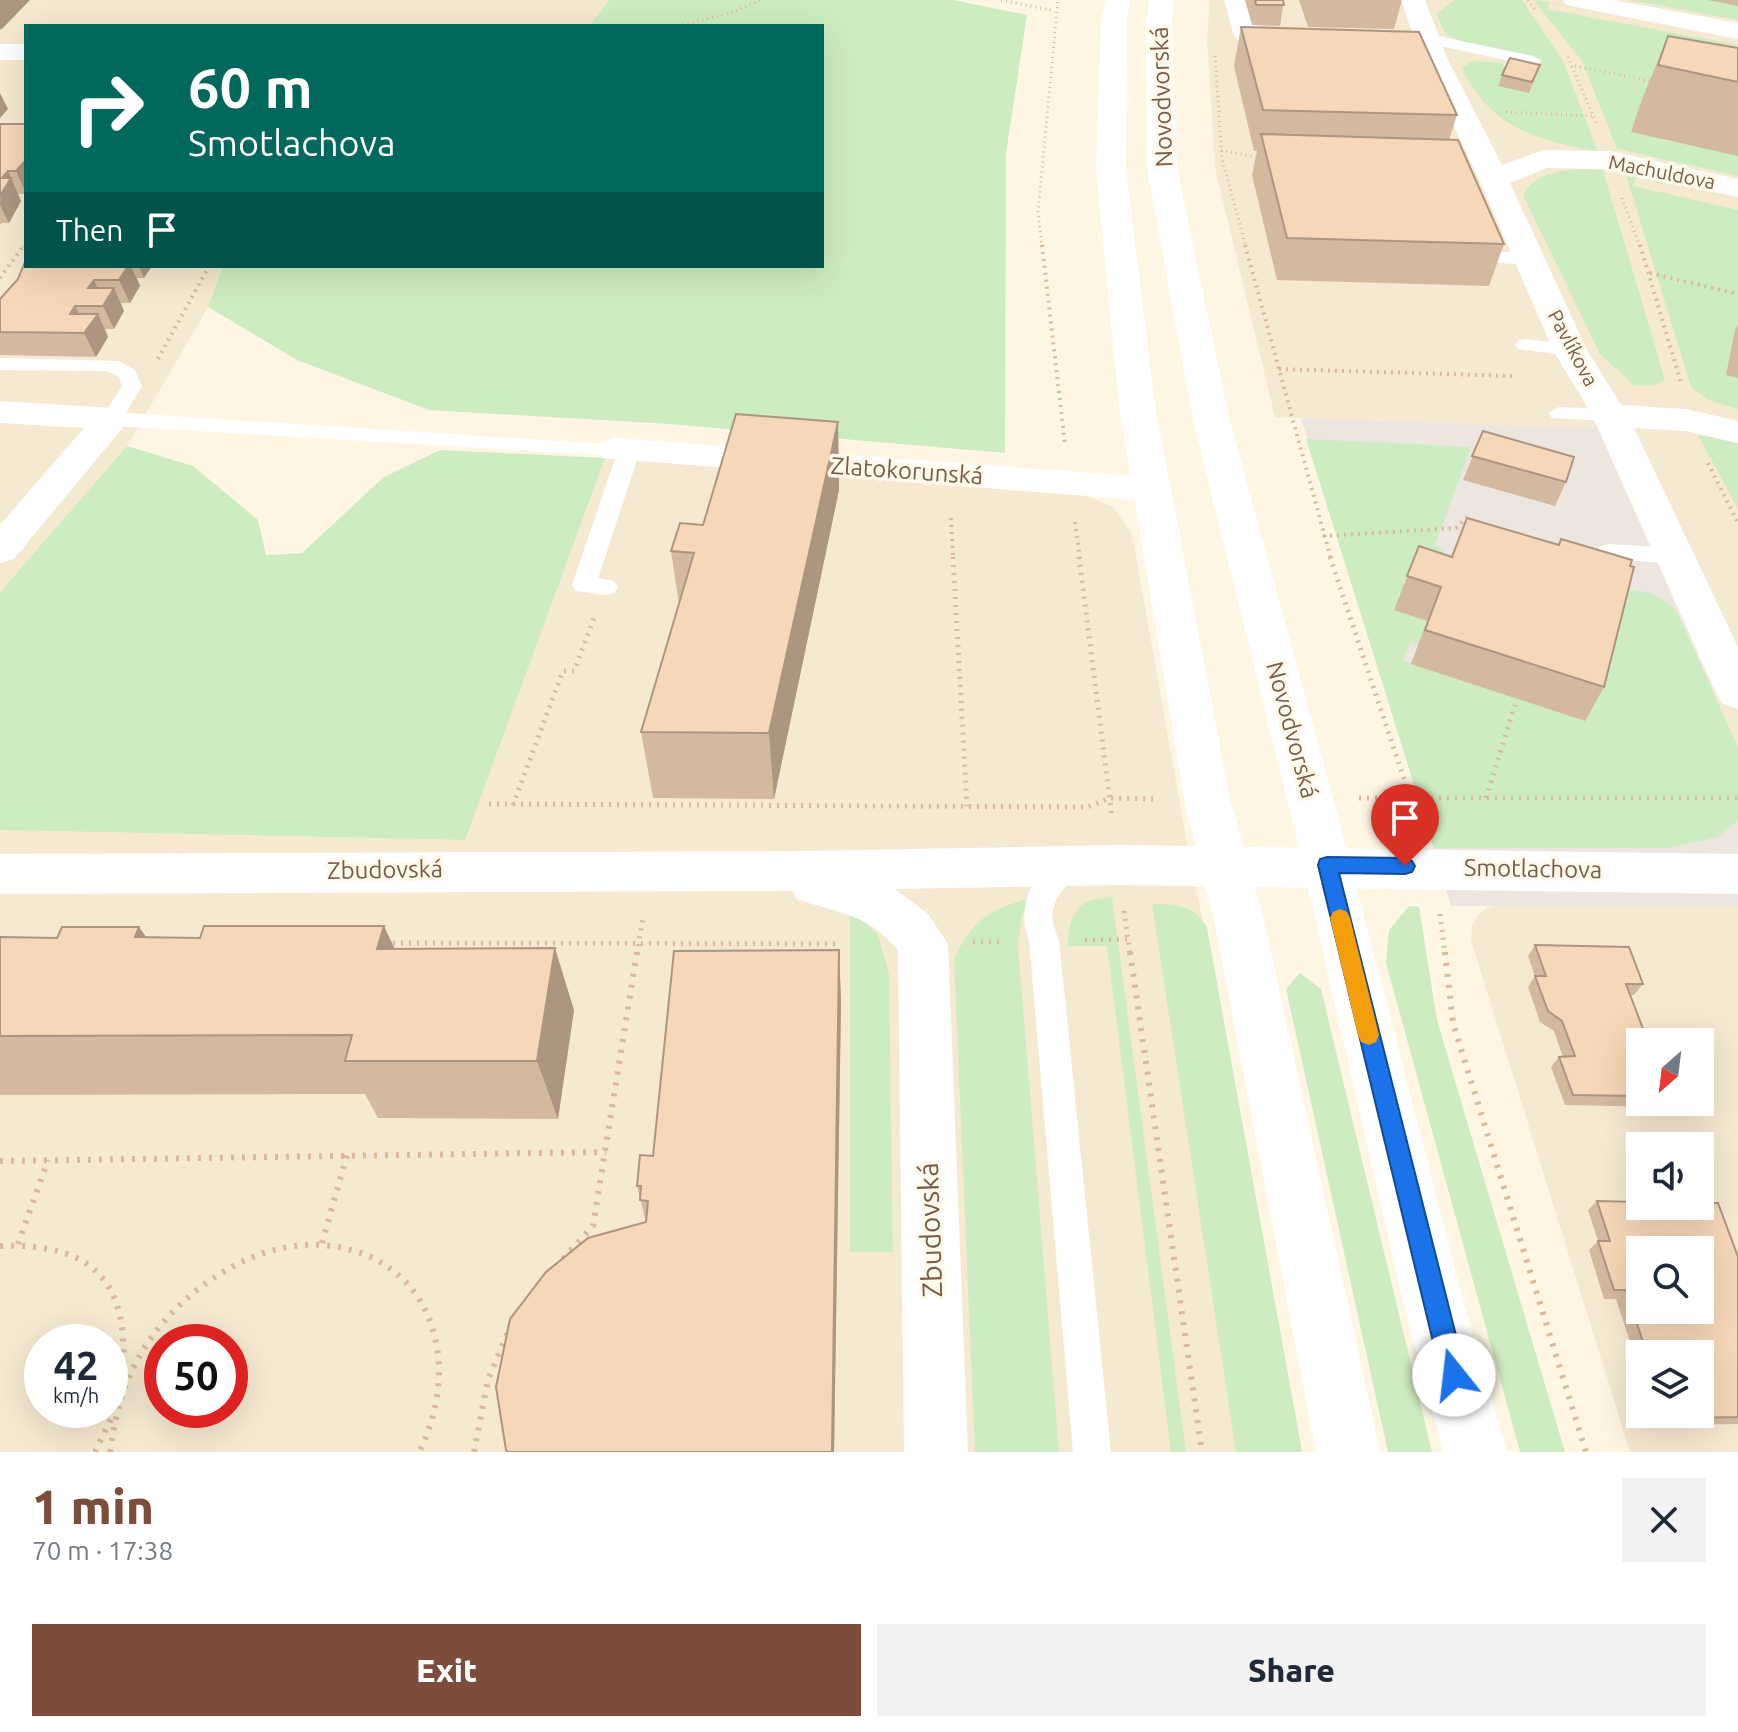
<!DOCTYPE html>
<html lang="en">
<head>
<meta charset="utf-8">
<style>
	body { margin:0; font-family:Ubuntu,sans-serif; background:#f2f2f3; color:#1f2937; height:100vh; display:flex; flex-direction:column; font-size:30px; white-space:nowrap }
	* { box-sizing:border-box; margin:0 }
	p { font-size:26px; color:#747a83 }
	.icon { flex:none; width:44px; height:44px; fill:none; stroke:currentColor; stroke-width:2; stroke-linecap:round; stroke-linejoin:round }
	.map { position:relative; height:1452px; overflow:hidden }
	.drawer { display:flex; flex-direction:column; background:#fff; flex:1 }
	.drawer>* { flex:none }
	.banner { position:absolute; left:24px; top:24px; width:800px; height:244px; border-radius:0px; box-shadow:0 8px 32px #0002; background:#00695c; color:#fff; overflow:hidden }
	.needle { width:52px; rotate:208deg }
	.fabs { position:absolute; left:1626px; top:1028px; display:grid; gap:16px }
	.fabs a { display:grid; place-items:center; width:88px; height:88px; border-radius:0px; background:#fff; box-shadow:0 8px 32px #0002; font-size:40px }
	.speed { position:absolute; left:24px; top:1324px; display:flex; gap:16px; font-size:40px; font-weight:700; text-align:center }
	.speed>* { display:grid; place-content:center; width:104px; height:104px; border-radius:50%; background:#fff; box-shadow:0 8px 32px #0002; line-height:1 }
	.speed small { font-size:20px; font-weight:400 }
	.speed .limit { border:12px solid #d22; background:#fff; color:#111 }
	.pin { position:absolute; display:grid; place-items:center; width:68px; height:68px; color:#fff; margin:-82px -34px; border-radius:50% 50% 50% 0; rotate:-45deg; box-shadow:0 0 8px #0007 }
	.pin .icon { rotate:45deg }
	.me { position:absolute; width:88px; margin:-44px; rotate:344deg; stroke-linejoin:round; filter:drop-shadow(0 0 6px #0008) }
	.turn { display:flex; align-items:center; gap:28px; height:168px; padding:0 32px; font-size:36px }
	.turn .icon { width:104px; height:104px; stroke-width:2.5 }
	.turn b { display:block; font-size:56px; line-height:68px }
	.then { display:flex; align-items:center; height:76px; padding:0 32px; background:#0003; gap:16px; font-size:30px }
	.round { display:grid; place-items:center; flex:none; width:84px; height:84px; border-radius:0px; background:#f2f2f3 }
	.headline { display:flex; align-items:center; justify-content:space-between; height:136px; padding:0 32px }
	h1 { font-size:48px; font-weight:800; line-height:60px; color:#7d4d3c }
	.action { display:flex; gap:16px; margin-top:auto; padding:16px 32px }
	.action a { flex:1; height:92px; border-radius:0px; background:#7d4d3c; color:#fff; font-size:32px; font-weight:800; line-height:92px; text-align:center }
	.action a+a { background:#f2f2f3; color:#1f2937 }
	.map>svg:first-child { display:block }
	.residential { fill:#f6e9d1; fill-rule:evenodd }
	.industrial { fill:#ede6de }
	.green { fill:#ceecc1 }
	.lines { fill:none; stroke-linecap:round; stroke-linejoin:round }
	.path-far3 { stroke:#daba9c; stroke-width:3; stroke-dasharray:1 4; stroke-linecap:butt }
	.path-far2 { stroke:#daba9c; stroke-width:4; stroke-dasharray:2 5; stroke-linecap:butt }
	.path-far1 { stroke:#daba9c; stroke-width:5; stroke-dasharray:2 6; stroke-linecap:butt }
	.path { stroke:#daba9c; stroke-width:6; stroke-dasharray:3 8; stroke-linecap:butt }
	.lane { fill:#fff; fill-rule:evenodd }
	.street { fill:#fff; fill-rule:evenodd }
	.secondary { fill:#fff; fill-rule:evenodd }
	.wall { fill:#d3b99f }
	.shaded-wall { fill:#ac9682 }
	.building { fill:#f5d7b9; stroke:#ac9682; stroke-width:2; fill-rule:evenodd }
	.route { fill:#1a73e8; stroke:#114b97; stroke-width:2 }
	.slow { fill:#f59e0b }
	.labels { text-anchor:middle; stroke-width:7; stroke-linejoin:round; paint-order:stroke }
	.far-street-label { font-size:20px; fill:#775d47; stroke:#fff9eb }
	.street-label { font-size:24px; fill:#775d47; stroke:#fff9eb }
	.near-street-label { font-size:28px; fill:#775d47; stroke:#fff9eb }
</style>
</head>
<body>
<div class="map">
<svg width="1738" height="1452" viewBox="0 0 1738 1452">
	<rect width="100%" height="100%" fill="#fef6e3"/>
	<path class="residential" d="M0 0H609L590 26H26V266H223L208 307 127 446 0 592Z
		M1210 0H1738V747L1598 428 1275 417 1215 168 1207 37Z
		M605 458 1084 495 1113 507 1132 534 1185 832 1202 918 1207 928 1302 1452H0V830L464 840ZM42 1342H110V1410H42ZM162 1342H230V1410H162Z
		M1502 904 1738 906V1452H1630L1471 940 1472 926 1477 916 1486 908ZM1640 1042H1700V1102H1640ZM1640 1146H1700V1206H1640ZM1640 1250H1700V1310H1640ZM1640 1354H1700V1414H1640Z"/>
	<path class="industrial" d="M1301 418 1598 428 1738 747V906H1451Z"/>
	<path class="green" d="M609 0H953L1027 15 1006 153 1005 453 669 424 429 410 297 360 208 307 223 266H822V26H590Z
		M1455 0H1522L1563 61 1598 152C1538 140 1489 128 1462 68L1472 61 1502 63 1528 93 1542 59 1461 42 1446 34 1436 14Z
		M1538 0 1738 37 1550 3 1547 9 1738 45V122L1662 140 1738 154V176L1617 149 1582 61 1535 2Z
		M1628 0H1714L1738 4V20Z
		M1579 169 1603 170 1665 380 1653 386 1634 385 1600 354 1523 195C1535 174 1556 171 1579 169Z
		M1626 175 1738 199 1636 178 1633 186 1738 210V409L1708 400 1691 387Z
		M1698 435 1738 443V509Z
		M1306 439 1471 447 1435 545 1444 549 1438 566V591L1402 580 1405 583 1401 595 1395 594 1400 597 1395 608H1390L1427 621 1418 645 1410 643 1403 661 1584 721 1628 589C1647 591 1662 596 1676 610L1738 747V820L1718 837 1668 848H1434Z
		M127 446 193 466 258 520 266 555 302 553 384 477 440 450 605 458 465 840 0 830V592Z
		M1112 897 1186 1452H1171L1107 946H1067C1071 913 1075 899 1112 897Z
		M1030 898 1022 915 1018 945 1059 1452H975L954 959C973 919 989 910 1030 898Z
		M1152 904C1175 904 1195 905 1207 928L1302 1452H1236Z
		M1409 906 1419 907 1437 1020 1565 1452H1520L1386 963 1389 930Z
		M850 909 878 935 889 974 893 1252H850Z
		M1300 973 1321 989 1432 1452H1388L1286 989Z"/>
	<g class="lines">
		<path class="path-far3" d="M1001 0 1055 11
			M1528 0 1537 12
			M678 26 730 13 761 0
			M1215 56 1222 159 1246 247
			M1568 57 1597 125
			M1575 66 1655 82
			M1506 112 1593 116
			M1221 150 1262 158
			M1622 198 1640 247
			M23 247 26 243
			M1042 247 1038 212 1058 0"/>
		<path class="path-far2" d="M1042 245 1065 445
			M1245 245 1331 559
			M1640 245 1681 383
			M1650 273 1738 294
			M0 278 24 245
			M158 359 209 266
			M1279 369 1514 376
			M1708 463 1738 523
			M951 518 953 559
			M1075 522 1080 559
			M1323 536 1456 528 1471 514"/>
		<path class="path-far1" d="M953 557 967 806
			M1079 557 1112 817
			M1330 557 1418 821
			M1359 798H1738
			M1486 798 1515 705
			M489 804 1088 807 1109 798 1158 799
			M513 805 563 671H574L594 618
			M1124 911 1130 954
			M1440 914 1445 954
			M1085 940 1128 939
			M973 942H1003
			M385 943 839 944
			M637 954 643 917"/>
		<path class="path" d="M1130 952 1202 1452
			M1445 952 1453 1023 1586 1452
			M0 1161 606 1152
			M322 1243 347 1155
			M18 1244 48 1160
			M0 1246C103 1242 133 1292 121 1389
			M563 1259 593 1226 637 952
			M95 1452 114 1413
			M110 1452C117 1402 129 1364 161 1325 191 1289 237 1257 283 1248 349 1234 417 1266 434 1334 445 1374 437 1416 419 1452
			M474 1452 488 1379 509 1330"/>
		<path class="lane" d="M1427 34 1533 56 1541 61 1533 66 1422 42 1419 39Z
			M1477 252H1529L1538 258 1529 264 1470 262 1468 258 1470 254Z
			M1525 339 1570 344 1580 350 1570 356 1518 349 1515 345 1518 341Z
			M0 358 118 361 135 370 142 386 126 413 637 446 640 451 598 578 614 581 618 587 614 593 606 595 576 591 572 585 616 456 112 426 101 419 122 386 119 377 107 371 0 370Z
			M1559 407 1610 409 1621 415 1610 421 1552 418 1548 413Z
			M1608 544 1676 548 1684 550 1688 556 1684 562 1676 564 1600 558 1596 552 1600 546Z
			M1065 854 1075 858 1079 866C1063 897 1041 901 1059 940L1111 1452H1073L1029 940C1016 910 1032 866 1065 854Z"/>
		<path class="street" d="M1224 0H1248L1260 34 1269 47 1265 53H1247L1234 35Z
			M1401 0H1425L1447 58 1502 165 1543 150 1610 151 1738 179V197L1610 169 1547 168 1510 183 1587 350 1621 405 1686 409 1738 421V443L1686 431 1634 428 1738 647V709L1723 704 1716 693 1592 415 1553 350 1479 179 1421 58Z
			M1563 0H1614L1738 23V39L1575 7 1566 5Z
			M0 44H26V60H0Z
			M0 401 112 408 125 411 130 419 14 559 0 563V525L84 428 0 423Z
			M615 438 1151 477 1164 480 1170 489 1164 498 1151 501 602 458 597 450 602 442Z
			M1118 845 1738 854V894L1118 885 895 889 928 914 948 944 968 1452H904L898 950C867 913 839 914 797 899L793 891 0 894V854L813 851Z"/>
		<path class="secondary" d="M1106 0H1130L1127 21 1126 169 1155 406 1230 799 1264 920 1380 1452H1316L1214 920 1184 799 1119 406 1096 169 1101 21Z
			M1150 0H1174L1172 21 1177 168 1228 414 1351 865 1462 1297 1507 1452H1443L1402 1297 1303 865 1192 414 1147 168 1146 21Z"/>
	</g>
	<path class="wall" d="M1245 0H1284L1280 26 1252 25Z
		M1299 0H1402L1394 29 1308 27Z
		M1708 0H1738V6Z
		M1241 27 1457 115 1449 140 1504 244 1489 286 1277 280 1252 175 1257 151H1254L1234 66Z
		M1668 36 1738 48V156L1631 132 1641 102Z
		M1502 75 1536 76 1529 93 1498 86Z
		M0 124H26V194H18L21 201 9 223H2L0 225Z
		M26 266H152L144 278H137L140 286 130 303H121L124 311 114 329H105L108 337 96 357 0 355V299L18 279Z
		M1738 325V378L1726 375 1735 330Z
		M838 422 839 490 774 799 653 798 641 732 679 604 671 551 703 525Z
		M1483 431 1566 482 1555 506 1463 480Z
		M1467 518 1558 545 1561 539 1604 687 1585 721 1411 664 1427 621 1394 610 1419 546 1451 557Z
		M139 927 146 937 395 949 574 1010 558 1119 378 1118 365 1094 0 1095V937L57 938Z
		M1535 945 1643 984 1634 995H1630L1640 1042V1102H1664L1659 1107 1565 1105 1551 1067 1559 1057H1563L1554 1031 1540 1022 1528 987 1535 976 1528 956Z
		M839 950 841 1002 834 1452 646 1222 637 1186 653 1156Z
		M1597 1201 1738 1257V1424L1676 1425 1672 1414H1700V1354H1640V1373L1616 1299H1604L1589 1250 1598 1241 1588 1210Z"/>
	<path class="shaded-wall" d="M0 0H30L1 30 0 28Z
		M0 93 8 109 0 118Z
		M26 160V193L16 171Z
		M8 171 21 201 9 223 0 205 2 178Z
		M128 266H131L140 286 130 303 119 280Z
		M139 266H152L144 278Z
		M94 280 104 303 88 288Z
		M114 288 124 311 114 329 103 306Z
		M75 306 86 329 70 314Z
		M98 314 108 337 96 357 84 333Z
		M838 422 839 490 774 799 769 733Z
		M384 926 413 988 377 949Z
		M139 927 182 989 135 937Z
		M555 948 574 1010 558 1119 537 1061Z
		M839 950 841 1002 834 1452H832Z"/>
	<path class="building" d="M1255 0H1283L1284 5H1256Z
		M1241 27 1419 32 1457 115 1263 110Z
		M1668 36 1738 48V82L1658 65Z
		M1510 58 1540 65 1532 82 1502 75Z
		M0 124H26V155L25 157H26V160L16 171H8L2 178H11L0 196Z
		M1261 134 1458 140 1504 244 1287 238Z
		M25 262 26 266H128L119 280H94L88 288H114L103 306H75L70 314H98L84 333 0 332V299L18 279Z
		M736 414 838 422 769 733 641 732 694 553 671 551 680 523 703 525Z
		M1483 431 1574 457 1566 482 1472 456Z
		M1467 518 1559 545 1561 539 1632 560 1630 566 1634 567 1604 687 1425 630 1441 587 1407 576 1419 546 1452 557Z
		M204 926H384L377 949 555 948 537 1061H345L352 1035 0 1036V937L57 938 62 927H139L135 937 200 938Z
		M1535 945 1629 947 1643 984H1626L1648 1042H1640V1096L1573 1095 1559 1057 1575 1056 1562 1021 1548 1011 1535 976H1546Z
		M839 950 832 1452H508L506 1450 496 1387 510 1319 546 1272 588 1238 646 1222 648 1201 640 1200 641 1186H637L640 1155 653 1156 674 951Z
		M1597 1201 1640 1202V1206H1700V1203H1718L1738 1257V1417L1687 1418 1686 1414H1700V1354H1647L1626 1290H1614L1598 1241H1610ZM1640 1250H1700V1310H1640Z"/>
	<path class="route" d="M1327 857 1405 858 1412 861 1415 866 1412 872 1405 874 1339 873 1466 1375 1463 1384 1454 1387 1445 1384 1441 1375 1318 865 1320 859Z"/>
	<path class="slow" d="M1340 909 1347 912 1350 918 1379 1035 1376 1042 1369 1045 1361 1042 1358 1035 1330 918 1333 912Z"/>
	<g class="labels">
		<g class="far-street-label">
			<text transform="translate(1662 172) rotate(11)" y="7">Machuldova</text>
			<text transform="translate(1573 348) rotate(62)" y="7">Pavlíkova</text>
		</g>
		<g class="street-label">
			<text transform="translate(1162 97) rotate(-92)" y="8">Novodvorská</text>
			<text transform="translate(907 471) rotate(4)" y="8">Zlatokorunská</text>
			<text transform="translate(1292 730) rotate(75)" y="8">Novodvorská</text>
			<text transform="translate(1533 869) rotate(1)" y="8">Smotlachova</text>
			<text transform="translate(385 870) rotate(-1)" y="8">Zbudovská</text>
		</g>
		<g class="near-street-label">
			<text transform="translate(930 1230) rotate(-92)" y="10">Zbudovská</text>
		</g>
	</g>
</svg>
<div class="fabs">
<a><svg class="needle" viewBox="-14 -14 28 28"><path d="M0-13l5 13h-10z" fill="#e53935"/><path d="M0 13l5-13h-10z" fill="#747a83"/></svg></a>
<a><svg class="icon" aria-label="sound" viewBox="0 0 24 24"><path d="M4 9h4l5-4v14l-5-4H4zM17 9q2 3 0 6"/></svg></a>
<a><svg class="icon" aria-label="search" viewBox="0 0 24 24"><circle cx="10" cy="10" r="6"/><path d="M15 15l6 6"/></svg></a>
<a><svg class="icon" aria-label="layers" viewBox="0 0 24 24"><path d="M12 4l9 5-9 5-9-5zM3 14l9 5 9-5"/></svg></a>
</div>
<div class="speed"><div>42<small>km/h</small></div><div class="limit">50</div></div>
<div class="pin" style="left:1405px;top:866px;background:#d93025"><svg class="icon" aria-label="arrive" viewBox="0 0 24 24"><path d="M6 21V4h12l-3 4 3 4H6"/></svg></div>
<svg class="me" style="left:1454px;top:1375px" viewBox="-20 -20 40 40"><circle r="19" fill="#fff"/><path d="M0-13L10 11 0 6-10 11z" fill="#1a73e8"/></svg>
<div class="banner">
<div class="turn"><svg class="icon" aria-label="right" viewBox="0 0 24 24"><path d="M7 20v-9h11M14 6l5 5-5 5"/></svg><div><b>60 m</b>Smotlachova</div></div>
<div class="then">Then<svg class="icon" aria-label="arrive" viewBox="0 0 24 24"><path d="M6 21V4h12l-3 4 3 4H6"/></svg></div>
</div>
</div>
<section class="drawer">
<div class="headline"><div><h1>1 min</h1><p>70 m · 17:38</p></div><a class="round"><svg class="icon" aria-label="close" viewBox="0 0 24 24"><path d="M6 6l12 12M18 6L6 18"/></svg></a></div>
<div class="action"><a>Exit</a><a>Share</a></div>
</section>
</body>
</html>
